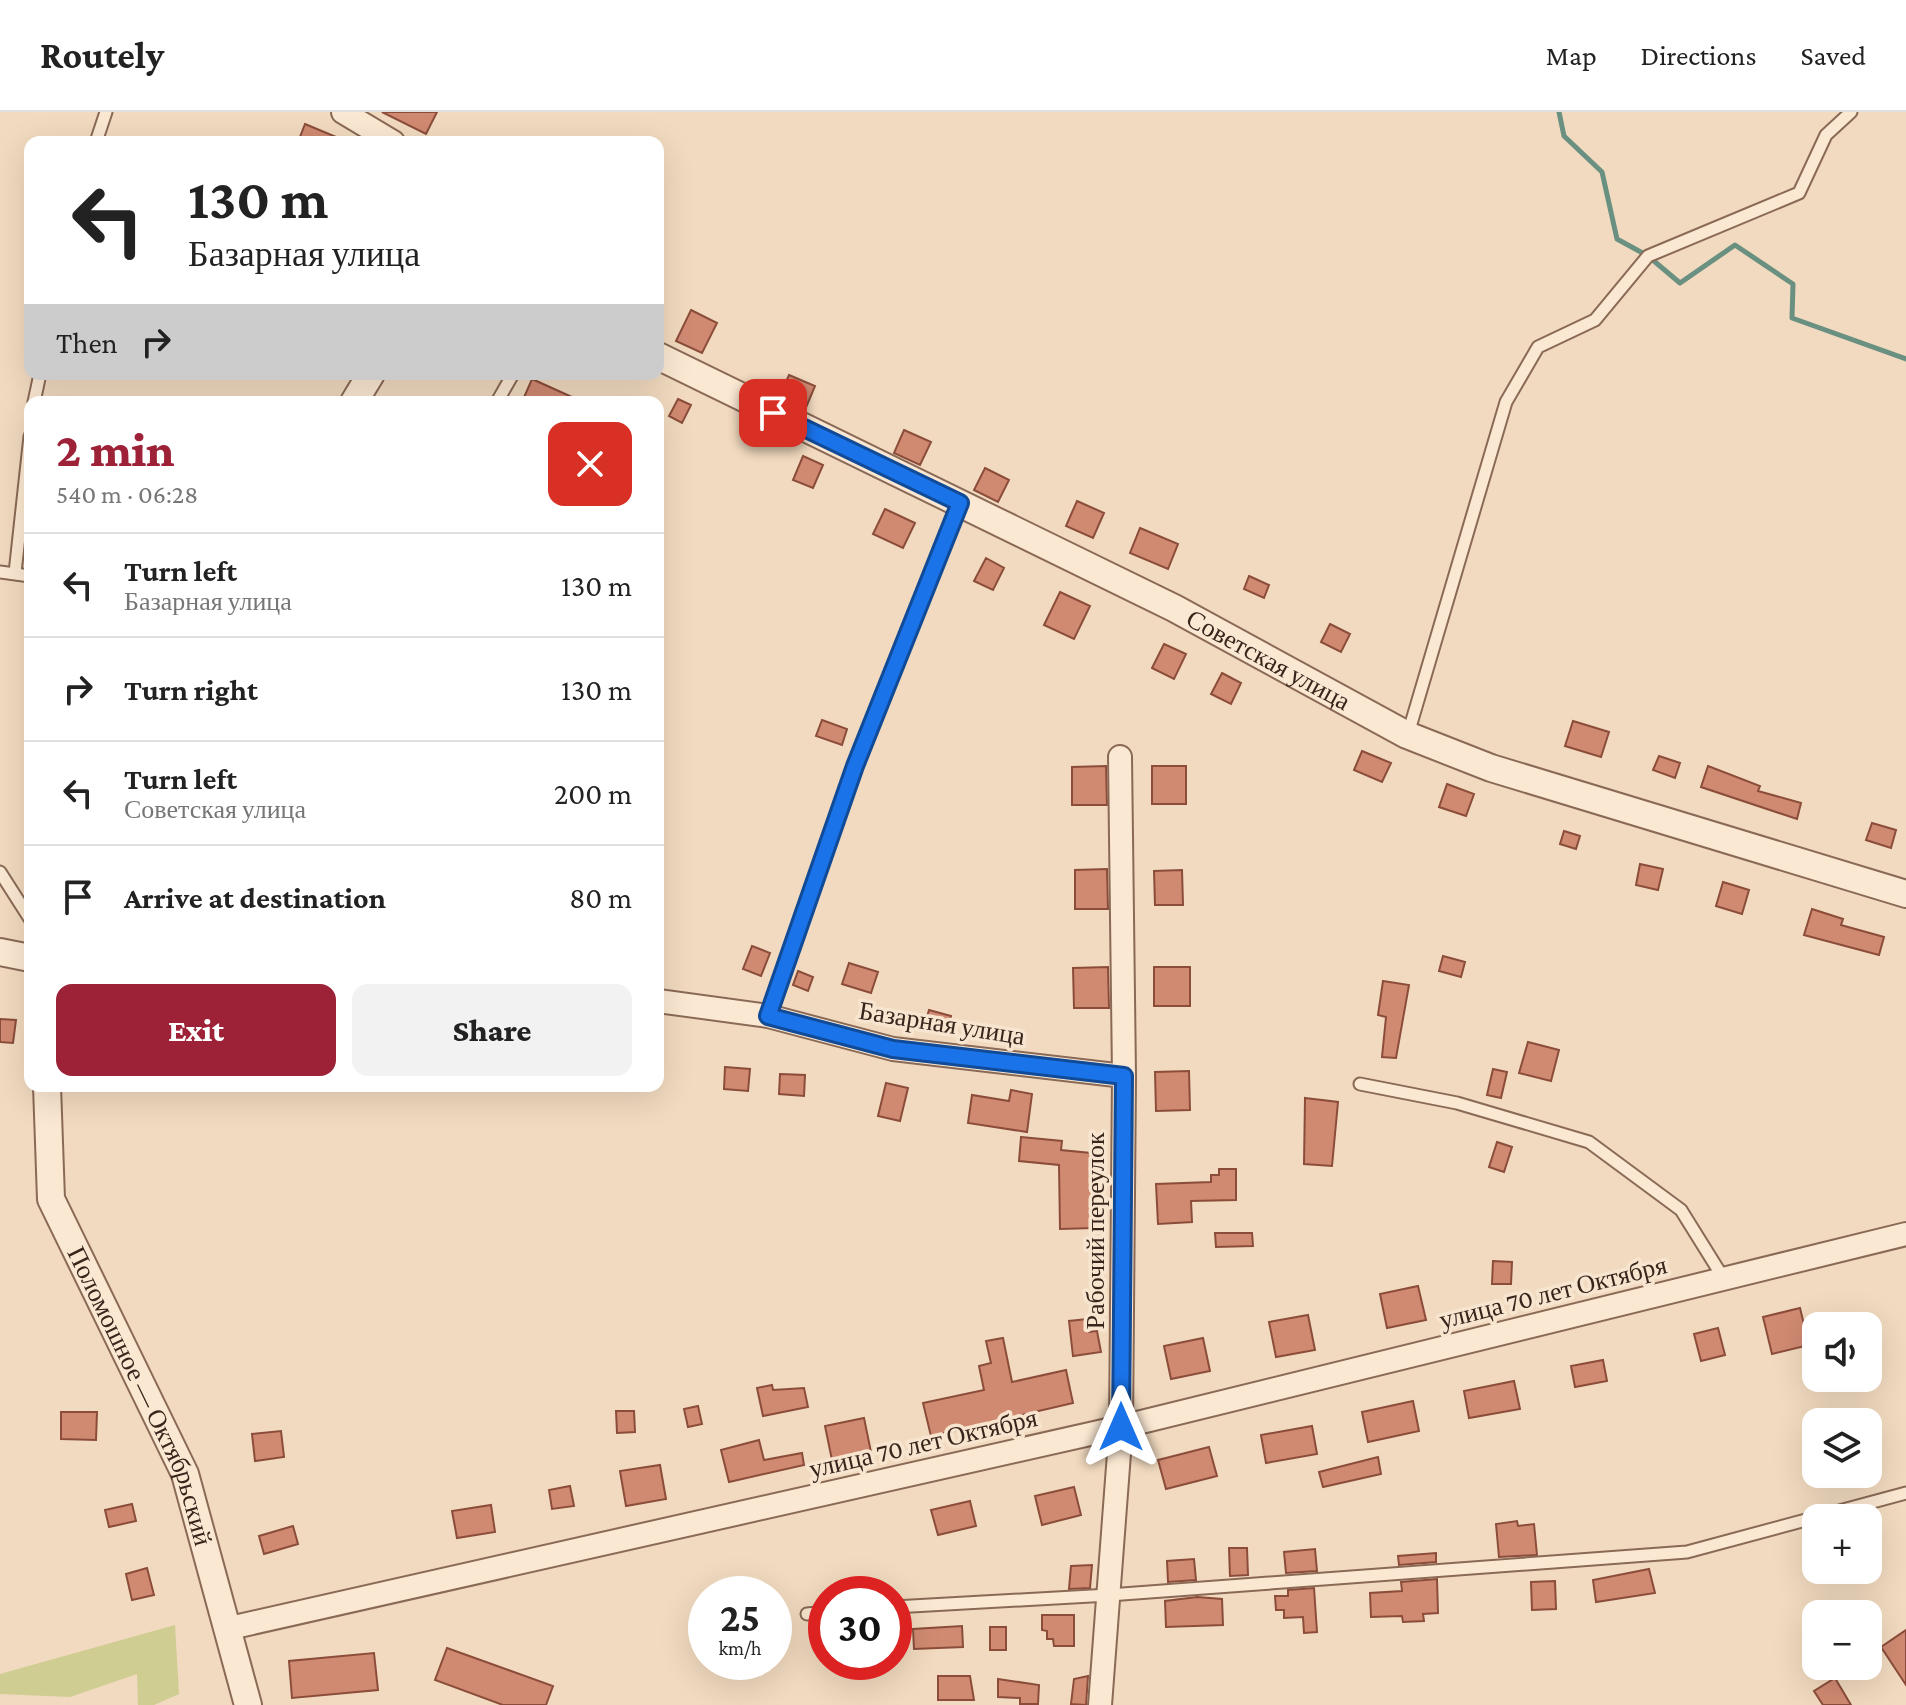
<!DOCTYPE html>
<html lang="en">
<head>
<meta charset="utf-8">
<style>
	body { margin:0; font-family:"Crimson Pro",serif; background:#f2f2f2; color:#222; height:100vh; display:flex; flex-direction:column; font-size:30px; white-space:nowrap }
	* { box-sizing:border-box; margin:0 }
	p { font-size:26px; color:#767676 }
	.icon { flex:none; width:44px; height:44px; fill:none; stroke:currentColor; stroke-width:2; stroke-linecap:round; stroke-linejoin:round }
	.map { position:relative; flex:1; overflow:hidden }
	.panel { position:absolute; left:24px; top:284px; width:640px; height:696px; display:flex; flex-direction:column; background:#fff; border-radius:16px; box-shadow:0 8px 32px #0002 }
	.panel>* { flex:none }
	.top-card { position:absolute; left:24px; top:24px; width:640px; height:244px; border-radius:16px; box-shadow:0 8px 32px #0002; background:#fff; color:#222; overflow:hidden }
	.controls { position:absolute; left:1802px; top:1200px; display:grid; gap:16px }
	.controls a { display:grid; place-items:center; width:80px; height:80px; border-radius:16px; background:#fff; box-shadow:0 8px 32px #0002; font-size:40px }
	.speed { position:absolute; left:688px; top:1464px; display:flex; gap:16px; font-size:40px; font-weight:700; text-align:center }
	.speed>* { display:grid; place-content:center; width:104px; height:104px; border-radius:50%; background:#fff; box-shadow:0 8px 32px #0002; line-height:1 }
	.speed small { font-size:20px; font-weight:400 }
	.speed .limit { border:12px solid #d22; background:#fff; color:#111 }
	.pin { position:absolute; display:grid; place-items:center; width:68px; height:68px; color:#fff; margin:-34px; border-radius:16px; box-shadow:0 4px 12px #0006 }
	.me { position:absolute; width:88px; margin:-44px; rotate:0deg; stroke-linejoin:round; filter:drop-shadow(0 0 6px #0008) }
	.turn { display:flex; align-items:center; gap:28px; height:168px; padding:0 32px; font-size:36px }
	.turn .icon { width:104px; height:104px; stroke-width:2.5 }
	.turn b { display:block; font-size:56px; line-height:68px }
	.then { display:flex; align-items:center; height:76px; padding:0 32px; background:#0003; gap:16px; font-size:30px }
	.round { display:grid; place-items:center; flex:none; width:84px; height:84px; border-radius:16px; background:#f2f2f2 }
	.summary { display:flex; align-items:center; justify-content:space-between; height:136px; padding:0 32px }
	h1 { font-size:48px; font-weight:800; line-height:60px; color:#9d2237 }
	.button { display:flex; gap:16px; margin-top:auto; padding:16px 32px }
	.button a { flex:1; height:92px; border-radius:16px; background:#9d2237; color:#fff; font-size:32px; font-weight:800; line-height:92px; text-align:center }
	.button a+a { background:#f2f2f2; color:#222 }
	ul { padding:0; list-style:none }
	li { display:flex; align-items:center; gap:24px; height:104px; padding:0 32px; border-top:2px solid #e0e0e0 }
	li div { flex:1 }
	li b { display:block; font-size:30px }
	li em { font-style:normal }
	header { display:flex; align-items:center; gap:48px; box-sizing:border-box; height:112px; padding:0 40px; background:#fff; border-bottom:2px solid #e0e0e0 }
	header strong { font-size:38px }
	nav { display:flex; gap:44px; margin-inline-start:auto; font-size:28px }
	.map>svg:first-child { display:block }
	.green { fill:#cfcd92 }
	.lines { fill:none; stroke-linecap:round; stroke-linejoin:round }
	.stream { stroke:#699080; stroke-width:5 }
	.building { fill:#d18a72; stroke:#8b4d3a; stroke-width:2 }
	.service-casing { stroke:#8a6a56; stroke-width:15 }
	.minor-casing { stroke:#8a6a56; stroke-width:26 }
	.tertiary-casing { stroke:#8a6a56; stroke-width:30 }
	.service { stroke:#fbe8d2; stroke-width:11 }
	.minor { stroke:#fbe8d2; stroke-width:22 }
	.tertiary { stroke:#fbe8d2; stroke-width:26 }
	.route-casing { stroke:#114b97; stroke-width:20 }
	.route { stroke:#1a73e8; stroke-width:14 }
	.labels { text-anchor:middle; stroke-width:7; stroke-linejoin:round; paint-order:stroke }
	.street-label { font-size:26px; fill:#39251c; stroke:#f8e5cf }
</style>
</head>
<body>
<header>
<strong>Routely</strong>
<nav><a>Map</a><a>Directions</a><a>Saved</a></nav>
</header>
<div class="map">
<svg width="1906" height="1593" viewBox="0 0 1906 1593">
	<rect width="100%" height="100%" fill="#f1dabf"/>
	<path class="green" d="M175 1513 179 1582 154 1593H138L137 1562 70 1585 0 1582V1562Z"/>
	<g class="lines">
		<path class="stream" d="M1559 0 1564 24 1602 60 1617 127 1648 144 1680 171 1735 133 1793 172 1792 206 1906 247"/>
	</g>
	<path class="building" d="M382 0H437L426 22Z
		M305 12 348 30H298Z
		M691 198 717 211 702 241 676 229Z
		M789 263 815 274 805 298 779 285Z
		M532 267 583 290H522Z
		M678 287 691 293 682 311 669 304Z
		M904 318 931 330 920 353 894 341Z
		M803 344 823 353 813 376 793 368Z
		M985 356 1009 368 998 390 974 378Z
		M1077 389 1104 401 1093 426 1066 414Z
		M885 397 915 411 903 436 873 422Z
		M1140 416 1178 432 1168 457 1130 441Z
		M986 446 1004 456 993 478 974 469Z
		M1249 464 1269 473 1264 486 1244 477Z
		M1060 480 1090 494 1074 527 1044 513Z
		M1330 512 1350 522 1341 540 1321 530Z
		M1164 532 1186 542 1174 567 1152 556Z
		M1222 561 1241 571 1231 592 1211 582Z
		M822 608 847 617 842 633 816 624Z
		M1573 609 1609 620 1601 645 1565 634Z
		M1362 639 1391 651 1382 670 1354 658Z
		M1659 644 1680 651 1675 666 1653 658Z
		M1106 654 1107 693H1072V655Z
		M1152 654H1186V692H1152Z
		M1708 654 1760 674 1758 679 1801 691 1797 707 1701 675Z
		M1447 672 1474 682 1466 704 1439 695Z
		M1872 711 1896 718 1891 736 1866 728Z
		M1564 719 1580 724 1576 737 1560 732Z
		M1640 752 1663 757 1658 778 1636 773Z
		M1107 757 1108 797H1075V758Z
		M1182 758 1183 793H1155L1154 759Z
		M1723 770 1749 778 1742 802 1716 794Z
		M1812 797 1843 807 1841 813 1884 825 1879 843 1804 823Z
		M752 834 770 841 761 864 743 857Z
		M1443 844 1465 850 1461 865 1439 859Z
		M849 851 878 860 871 881 842 872Z
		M1108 855 1109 896H1074L1073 856Z
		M1154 855H1190V894H1154Z
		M798 859 813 865 808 879 793 873Z
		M1383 869 1409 873 1396 946 1382 945 1386 905 1378 903Z
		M929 898 951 904 946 922 924 915Z
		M0 907 16 908 13 931 0 930Z
		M1528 930 1559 938 1551 969 1519 961Z
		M725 955 750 957 748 979 724 977Z
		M1493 957 1507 960 1501 986 1487 983Z
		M1189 959 1190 998 1156 999 1155 960Z
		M780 962 805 963 804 984 779 982Z
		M886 971 908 976 900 1009 878 1004Z
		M1011 978 1032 982 1027 1020 968 1011 972 983 1009 989Z
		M1305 986 1338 990 1332 1054 1304 1052Z
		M1021 1025 1062 1029 1061 1038 1101 1042 1100 1056H1093L1094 1116 1060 1117 1059 1053 1019 1049Z
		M1497 1030 1512 1035 1504 1060 1489 1055Z
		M1219 1057H1236V1088L1191 1089 1192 1110 1158 1112 1156 1072 1211 1070V1063H1219Z
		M1215 1121H1252L1253 1134 1216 1135Z
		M1493 1149 1512 1150 1511 1172H1492Z
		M1418 1174 1426 1208 1387 1216 1380 1182Z
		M1800 1196 1809 1233 1772 1242 1763 1205Z
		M1308 1203 1315 1238 1276 1245 1269 1210Z
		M1087 1207 1089 1220 1097 1219 1101 1240 1073 1244 1069 1209Z
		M1718 1216 1725 1243 1701 1249 1694 1222Z
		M1003 1226 1012 1270 1066 1258 1073 1291 1017 1304 1020 1317 995 1322 993 1311 931 1324 923 1291 984 1278 979 1254 991 1251 986 1229Z
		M1203 1226 1210 1259 1171 1267 1164 1234Z
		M1603 1248 1607 1269 1575 1275 1571 1254Z
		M1514 1269 1520 1297 1469 1306 1464 1279Z
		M772 1273 773 1278 804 1276 808 1295 763 1304 757 1276Z
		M1413 1289 1419 1319 1368 1330 1362 1300Z
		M698 1294 702 1312 688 1315 684 1297Z
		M616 1299H634L635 1320 617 1321Z
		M61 1300H97L96 1328 61 1327Z
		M864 1306 871 1340 832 1348 825 1314Z
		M1312 1314 1317 1342 1266 1351 1261 1323Z
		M281 1319 284 1345 255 1349 252 1322Z
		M759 1328 764 1348 802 1341 804 1353 729 1370 721 1338Z
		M1209 1335 1217 1364 1166 1377 1158 1348Z
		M1378 1345 1381 1362 1323 1375 1319 1360Z
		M660 1353 666 1387 626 1394 620 1359Z
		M570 1374 574 1394 552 1397 549 1378Z
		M1074 1375 1081 1403 1042 1413 1035 1384Z
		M970 1389 976 1414 938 1423 931 1398Z
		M132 1392 136 1409 109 1415 105 1398Z
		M491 1393 495 1420 457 1426 452 1399Z
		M1517 1409 1518 1414 1534 1412 1537 1443 1499 1445 1496 1412Z
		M293 1414 298 1432 264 1442 259 1424Z
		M1229 1436H1247L1248 1463 1230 1464Z
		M1315 1437 1317 1459 1286 1461 1284 1440Z
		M1436 1441V1450L1399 1453 1398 1444Z
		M1194 1447 1196 1468 1168 1470 1167 1449Z
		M1092 1453 1090 1476 1069 1477 1071 1454Z
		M147 1456 154 1483 132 1488 126 1462Z
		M1649 1457 1655 1481 1596 1490 1593 1468Z
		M1437 1467 1438 1501 1423 1502 1424 1509 1403 1510 1402 1504 1371 1505 1370 1481 1402 1479 1401 1470Z
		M1555 1469 1556 1497 1532 1498 1531 1470Z
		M1314 1476 1317 1520 1304 1521 1303 1505 1284 1506V1498H1276L1275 1484H1288V1478Z
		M1197 1485 1222 1487 1223 1513 1166 1515 1165 1489Z
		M1042 1503H1074V1534H1054L1053 1527H1047V1519L1042 1518Z
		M962 1514 963 1535 914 1537 913 1517Z
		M990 1515H1006V1538H990Z
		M1906 1518V1573L1881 1535Z
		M447 1536 553 1574 546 1593H503L435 1568Z
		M374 1541 378 1578 292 1586 289 1549Z
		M938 1564H970L974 1588H938Z
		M1088 1564 1086 1593 1071 1592 1074 1567Z
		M1835 1566 1851 1593H1823L1814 1579Z
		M998 1567 1039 1573 1038 1592H1020V1586L998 1585Z"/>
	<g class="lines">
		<defs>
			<path id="service" d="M96 30 106 0
				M34 290 40 262
				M497 290 513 262
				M0 460 30 464
				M15 461 30 324
				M1408 622 1506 290 1538 235 1595 208 1648 144 1799 81 1826 23 1851 0
				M0 760 30 807
				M768 904 855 654 960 391
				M1360 972 1457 991 1589 1030 1681 1098 1724 1167
				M894 1495 1109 1483 1687 1440 1906 1381
				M807 1502 826 1500"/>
			<path id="minor" d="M343 0 393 30
				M658 889 768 904 893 937 1124 964
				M230 1516 1121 1315 1906 1122
				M1100 1593 1121 1315 1124 964 1120 645"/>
			<g id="tertiary">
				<path id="s1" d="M658 244 1174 496 1407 623 1491 656 1906 782"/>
				<path d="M354 290 371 262"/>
				<path d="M0 840 30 846"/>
				<path id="s2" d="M47 974 51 1087 185 1362 248 1593"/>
			</g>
		</defs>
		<use href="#service" class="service-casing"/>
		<use href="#minor" class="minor-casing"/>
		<use href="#tertiary" class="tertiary-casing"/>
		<use href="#service" class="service"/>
		<use href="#minor" class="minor"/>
		<use href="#tertiary" class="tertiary"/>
	</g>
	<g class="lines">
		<defs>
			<path id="route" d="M773 301 960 391 855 654 768 904 893 937 1124 964 1121 1315"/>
		</defs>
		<use href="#route" class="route-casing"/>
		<use href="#route" class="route"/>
	</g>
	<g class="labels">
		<g class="street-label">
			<text dy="9" stroke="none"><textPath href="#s1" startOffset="682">Советская улица</textPath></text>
			<text transform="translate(942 911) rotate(9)" y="9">Базарная улица</text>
			<text transform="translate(1095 1119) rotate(-90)" y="9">Рабочий переулок</text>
			<text transform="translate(1553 1180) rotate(-14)" y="9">улица 70 лет Октября</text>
			<text dy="9" stroke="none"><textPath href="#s2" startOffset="330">Поломошное — Октябрьский</textPath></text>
			<text transform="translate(923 1331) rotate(-13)" y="9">улица 70 лет Октября</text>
		</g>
	</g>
</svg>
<div class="controls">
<a><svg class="icon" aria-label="sound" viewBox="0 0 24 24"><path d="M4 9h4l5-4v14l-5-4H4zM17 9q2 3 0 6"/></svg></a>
<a><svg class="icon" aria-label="layers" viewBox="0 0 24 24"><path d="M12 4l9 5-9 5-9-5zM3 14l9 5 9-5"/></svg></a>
<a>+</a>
<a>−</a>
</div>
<div class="speed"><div>25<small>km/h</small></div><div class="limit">30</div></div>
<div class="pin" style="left:773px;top:301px;background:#d93025"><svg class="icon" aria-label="arrive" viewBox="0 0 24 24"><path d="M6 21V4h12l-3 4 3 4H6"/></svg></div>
<svg class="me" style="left:1121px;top:1315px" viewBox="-20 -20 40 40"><path d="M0-17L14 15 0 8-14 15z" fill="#1a73e8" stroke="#fff" stroke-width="4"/></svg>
<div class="top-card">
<div class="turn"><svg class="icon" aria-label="left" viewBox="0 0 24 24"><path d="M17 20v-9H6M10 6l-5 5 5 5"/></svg><div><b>130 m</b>Базарная улица</div></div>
<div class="then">Then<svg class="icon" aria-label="right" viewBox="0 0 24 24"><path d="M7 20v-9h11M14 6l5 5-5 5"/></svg></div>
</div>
<section class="panel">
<div class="summary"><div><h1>2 min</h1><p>540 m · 06:28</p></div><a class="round" style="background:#d93025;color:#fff"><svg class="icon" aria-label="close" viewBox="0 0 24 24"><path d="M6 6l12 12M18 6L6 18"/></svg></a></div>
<ul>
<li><svg class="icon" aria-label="left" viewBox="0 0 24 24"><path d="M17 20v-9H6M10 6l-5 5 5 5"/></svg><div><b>Turn left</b><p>Базарная улица</p></div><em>130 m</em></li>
<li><svg class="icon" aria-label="right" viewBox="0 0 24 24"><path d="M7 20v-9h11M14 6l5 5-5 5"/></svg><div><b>Turn right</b></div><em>130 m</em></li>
<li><svg class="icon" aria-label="left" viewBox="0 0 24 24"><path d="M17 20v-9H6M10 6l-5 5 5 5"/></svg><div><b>Turn left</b><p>Советская улица</p></div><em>200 m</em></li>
<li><svg class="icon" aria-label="arrive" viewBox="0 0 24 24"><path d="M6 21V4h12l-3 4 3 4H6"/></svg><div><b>Arrive at destination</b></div><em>80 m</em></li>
</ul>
<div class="button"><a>Exit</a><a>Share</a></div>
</section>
</div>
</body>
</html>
